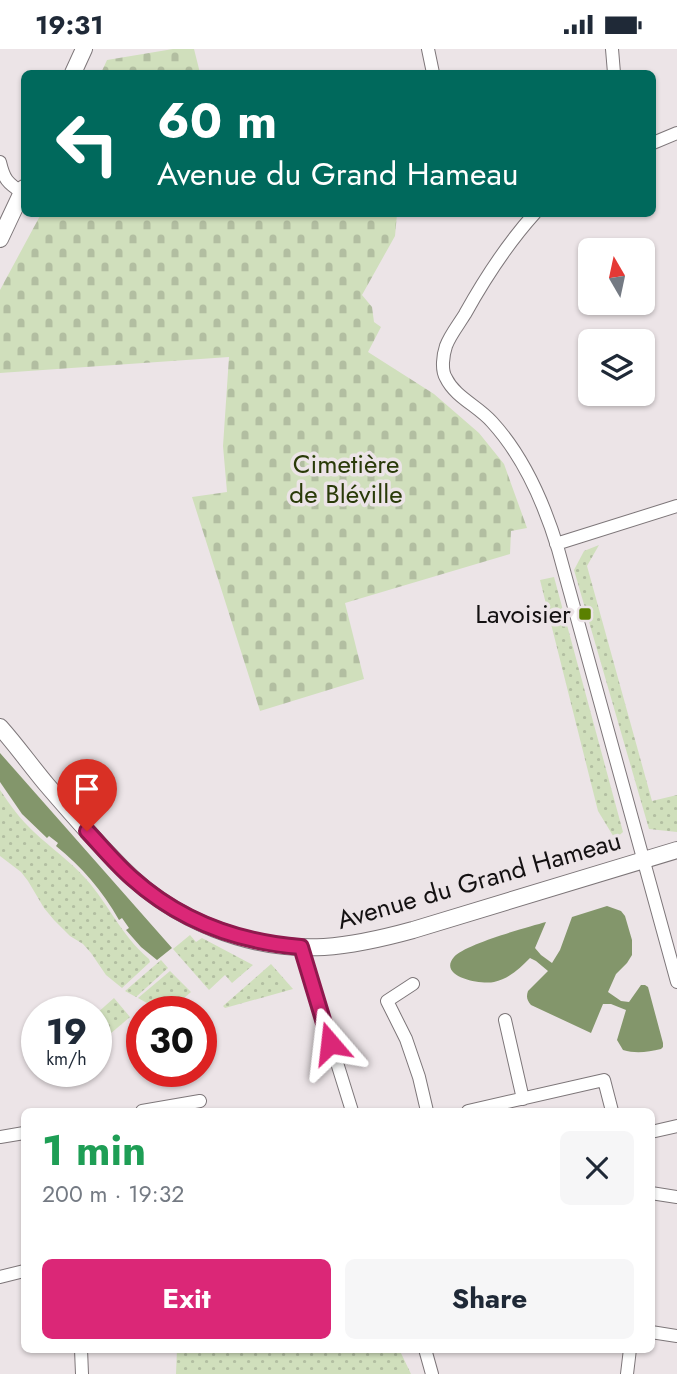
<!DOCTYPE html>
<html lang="en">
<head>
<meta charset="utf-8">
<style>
	body { margin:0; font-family:Jost,sans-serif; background:#f6f6f7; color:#1f2937; height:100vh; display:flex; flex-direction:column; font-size:26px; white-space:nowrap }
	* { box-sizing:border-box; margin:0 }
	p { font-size:23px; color:#747a83 }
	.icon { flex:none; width:38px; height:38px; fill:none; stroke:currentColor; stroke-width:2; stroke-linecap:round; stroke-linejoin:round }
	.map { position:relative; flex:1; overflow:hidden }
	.panel { position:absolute; left:21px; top:1059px; width:634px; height:245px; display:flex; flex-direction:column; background:#fff; border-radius:10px; box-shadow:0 2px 5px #0004 }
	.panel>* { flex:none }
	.guide { position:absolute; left:21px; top:21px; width:635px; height:147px; border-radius:10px; box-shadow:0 2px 5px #0004; background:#00695c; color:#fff; overflow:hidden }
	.needle { width:46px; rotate:351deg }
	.fabs { position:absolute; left:578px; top:189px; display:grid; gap:14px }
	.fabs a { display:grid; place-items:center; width:77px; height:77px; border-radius:10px; background:#fff; box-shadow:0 2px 5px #0004; font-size:35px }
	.speed { position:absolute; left:21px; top:947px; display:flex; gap:14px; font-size:35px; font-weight:700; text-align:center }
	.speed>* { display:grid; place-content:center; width:91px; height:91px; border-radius:50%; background:#fff; box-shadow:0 2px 5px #0004; line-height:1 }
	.speed small { font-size:18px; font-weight:400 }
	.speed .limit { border:10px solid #d22; background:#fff; color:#111 }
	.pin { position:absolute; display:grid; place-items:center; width:60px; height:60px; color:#fff; margin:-72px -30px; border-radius:50% 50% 50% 0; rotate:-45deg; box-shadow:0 0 7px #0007 }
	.pin .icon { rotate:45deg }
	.me { position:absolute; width:77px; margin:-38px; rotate:343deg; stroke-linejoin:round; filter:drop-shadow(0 0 5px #0008) }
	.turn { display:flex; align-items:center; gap:24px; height:147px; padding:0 21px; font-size:32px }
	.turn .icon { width:91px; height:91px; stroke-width:2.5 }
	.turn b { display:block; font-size:49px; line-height:60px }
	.round { display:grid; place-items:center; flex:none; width:74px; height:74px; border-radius:10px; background:#f6f6f7 }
	.headline { display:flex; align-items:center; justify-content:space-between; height:119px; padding:0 21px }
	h1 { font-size:42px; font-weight:700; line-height:52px; color:#1e9e55 }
	.cta { display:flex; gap:14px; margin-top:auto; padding:14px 21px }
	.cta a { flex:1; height:80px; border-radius:10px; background:#db2777; color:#fff; font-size:28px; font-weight:700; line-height:80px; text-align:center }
	.cta a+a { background:#f6f6f7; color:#1f2937 }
	.status { display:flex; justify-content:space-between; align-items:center; height:49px; padding:0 35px; background:#fff; direction:ltr }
	.status svg { height:19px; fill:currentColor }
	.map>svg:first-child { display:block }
	.green { fill:url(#green-dots) }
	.cemetery { fill:url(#cemetery-stones) }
	.water { fill:#83966b }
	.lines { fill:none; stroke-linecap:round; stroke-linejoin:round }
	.minor-casing { stroke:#7d7679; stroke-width:14 }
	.major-casing { stroke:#7d7679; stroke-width:18 }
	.minor { stroke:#fff; stroke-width:12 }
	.major { stroke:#fff; stroke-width:16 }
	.route-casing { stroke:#8e194d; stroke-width:18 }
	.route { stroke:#db2777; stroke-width:12 }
	.poi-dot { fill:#5a8000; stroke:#ece4e7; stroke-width:2.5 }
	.labels { text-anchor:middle; stroke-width:7; stroke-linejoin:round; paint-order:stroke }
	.park-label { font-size:26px; fill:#293a08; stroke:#ece4e7 }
	.poi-label { font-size:26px; fill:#141112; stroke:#ece4e7; text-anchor:end }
	.street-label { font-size:26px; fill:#141112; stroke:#ece4e7 }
</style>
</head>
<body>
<div class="status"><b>19:31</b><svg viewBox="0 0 49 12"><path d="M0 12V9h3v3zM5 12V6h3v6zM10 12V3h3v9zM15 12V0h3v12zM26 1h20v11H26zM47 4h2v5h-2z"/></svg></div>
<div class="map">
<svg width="677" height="1325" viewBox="0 0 677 1325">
	<defs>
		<pattern id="green-dots" width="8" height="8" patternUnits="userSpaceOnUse" patternTransform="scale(1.75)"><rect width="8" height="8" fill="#d0dfbc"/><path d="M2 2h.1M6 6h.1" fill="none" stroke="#b2bea1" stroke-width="1.8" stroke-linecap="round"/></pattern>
		<pattern id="cemetery-stones" width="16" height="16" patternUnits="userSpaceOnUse" patternTransform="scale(1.75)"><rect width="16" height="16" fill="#d0dfbc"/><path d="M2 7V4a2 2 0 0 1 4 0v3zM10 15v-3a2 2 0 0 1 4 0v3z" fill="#b2bea1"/></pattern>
	</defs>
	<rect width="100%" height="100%" fill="#ece4e7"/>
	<path class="green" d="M599 496 587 517 652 752 677 746V783L649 780 574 521 584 502Z
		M554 528 623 783 615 790 598 762 540 531Z
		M0 741C10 756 21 771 34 783 51 799 70 812 86 830 110 857 120 885 149 910L150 913 122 939 106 926 91 904 83 895 70 887 54 871 44 859 28 832 21 823 0 807Z
		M190 886 196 893 202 889 253 916 232 934 225 926 209 941 173 900Z
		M161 911 168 919 136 948 125 942Z
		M271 915 293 940 225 959 223 957Z
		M170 922 191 943 169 962H161L138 949Z
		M114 949 130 968 110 985 96 987V965Z
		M177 1300H399L411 1325H176Z"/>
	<path class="cemetery" d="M173 0H194L200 24H101L107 11Z
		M41 165H397L395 187 362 246 372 258 374 273 381 278 368 303 434 345 479 384 504 415 527 479 511 482 510 505 345 554 364 630 260 662 192 448 227 443 223 397 229 308 0 324V241Z"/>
	<path class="water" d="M0 704 172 899 157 911 141 898 126 881 129 879 122 869 119 871C102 841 82 818 56 797L58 794 49 787 47 789 22 765 0 733Z
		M607 857 621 862 625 867 632 891V906L627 914 616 925 608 943 621 952 629 953 641 936H645L648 938 663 994V998L661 1000C648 1003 636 1005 623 1001L617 991 626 961 611 955H603L591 984 531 956C527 951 526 948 528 942L548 922 536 912 530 909C520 919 509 930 494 933 481 936 437 928 454 908 465 895 528 878 546 873L535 899 541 906 552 914 560 901 572 868Z"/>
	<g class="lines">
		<defs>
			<path id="minor" d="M428 0 433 24
				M612 0 614 24
				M653 94 677 84
				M0 113C4 130 7 134 23 144
				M535 164C507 195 485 229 465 265 459 275 450 286 446 297 443 306 441 321 446 329 455 348 478 357 492 373 524 408 544 454 558 500L677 933
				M556 495 677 457
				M301 898 352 1062
				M413 935 387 952 406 990 419 1028 427 1062
				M505 971 523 1050
				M142 1062 200 1052
				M468 1062 604 1031 612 1062
				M651 1083 677 1077
				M0 1088 24 1084
				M651 1144 677 1148
				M0 1228 24 1222
				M651 1283 677 1287
				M81 1300 82 1325
				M425 1300 432 1325
				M627 1325 630 1300"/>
			<path id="major" d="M73 24 84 0
				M0 190 24 139
				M0 678C17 697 31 717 47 736 71 764 96 793 122 819 174 872 250 902 324 898 354 896 384 889 413 881L677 801"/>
		</defs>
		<use href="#minor" class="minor-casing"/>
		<use href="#major" class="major-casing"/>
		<use href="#minor" class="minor"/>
		<use href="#major" class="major"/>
	</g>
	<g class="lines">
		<defs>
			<path id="route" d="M87 782C102 798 116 815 132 829 180 872 238 893 301 898L330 994"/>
		</defs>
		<use href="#route" class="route-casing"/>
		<use href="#route" class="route"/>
	</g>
	<rect class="poi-dot" x="578" y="558" width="14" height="14" rx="3.5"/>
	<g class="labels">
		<g class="park-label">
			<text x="346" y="424">Cimetière<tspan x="346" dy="30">de Bléville</tspan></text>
		</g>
		<g class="poi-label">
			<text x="571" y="574">Lavoisier</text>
		</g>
		<g class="street-label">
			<text transform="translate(479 831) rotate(-16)" y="9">Avenue du Grand Hameau</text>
		</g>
	</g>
</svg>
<div class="fabs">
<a><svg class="needle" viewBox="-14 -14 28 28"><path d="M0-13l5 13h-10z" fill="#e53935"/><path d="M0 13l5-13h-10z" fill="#747a83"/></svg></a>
<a><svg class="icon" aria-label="layers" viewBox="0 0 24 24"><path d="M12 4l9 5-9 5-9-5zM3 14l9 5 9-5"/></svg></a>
</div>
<div class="speed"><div>19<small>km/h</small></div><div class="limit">30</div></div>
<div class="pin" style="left:87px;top:782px;background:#d93025"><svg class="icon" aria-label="arrive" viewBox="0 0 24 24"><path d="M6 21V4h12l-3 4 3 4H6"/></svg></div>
<svg class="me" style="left:330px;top:994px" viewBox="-20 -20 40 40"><path d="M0-17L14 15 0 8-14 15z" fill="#db2777" stroke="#fff" stroke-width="4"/></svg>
<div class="guide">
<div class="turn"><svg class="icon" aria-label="left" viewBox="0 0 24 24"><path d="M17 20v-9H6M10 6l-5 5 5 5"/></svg><div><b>60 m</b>Avenue du Grand Hameau</div></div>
</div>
<section class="panel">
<div class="headline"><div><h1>1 min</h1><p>200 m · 19:32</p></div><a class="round"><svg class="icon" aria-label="close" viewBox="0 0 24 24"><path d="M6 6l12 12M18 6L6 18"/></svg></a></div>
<div class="cta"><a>Exit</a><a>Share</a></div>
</section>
</div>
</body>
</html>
